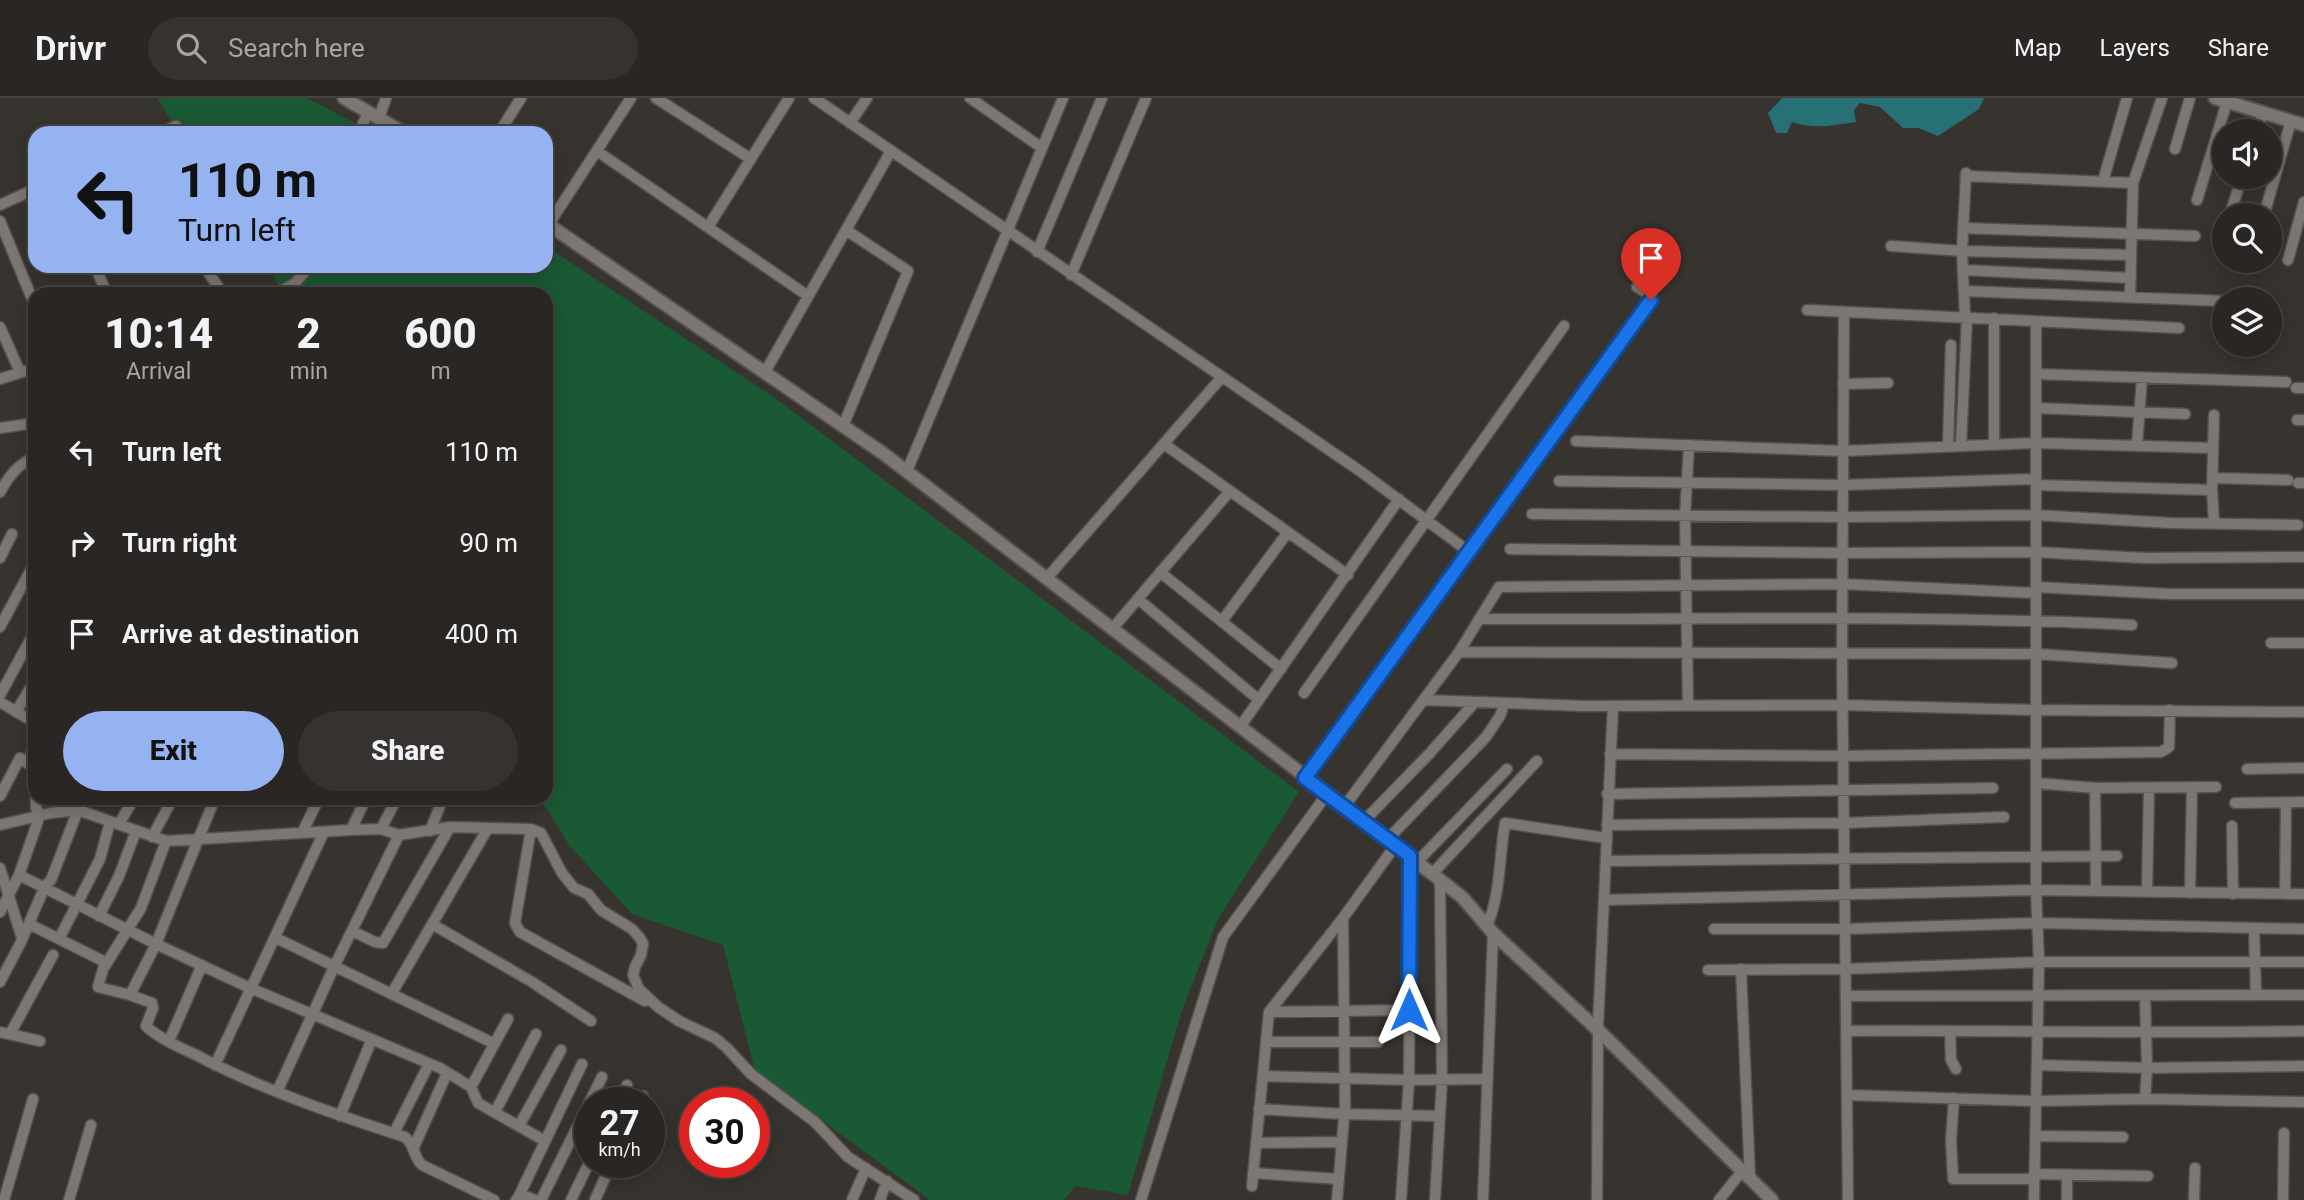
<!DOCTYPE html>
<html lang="en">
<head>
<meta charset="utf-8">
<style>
	body { margin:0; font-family:Roboto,sans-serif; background:#353230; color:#f1f3f6; height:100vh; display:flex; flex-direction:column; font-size:26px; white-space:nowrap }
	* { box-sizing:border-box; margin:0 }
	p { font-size:23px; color:#a5a5a6 }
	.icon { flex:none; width:38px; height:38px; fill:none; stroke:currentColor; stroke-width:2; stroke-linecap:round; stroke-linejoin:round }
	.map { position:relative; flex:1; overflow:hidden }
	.details { position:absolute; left:28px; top:189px; width:525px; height:518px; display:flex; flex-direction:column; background:#292623; border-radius:21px; box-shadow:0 4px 18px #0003,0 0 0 2px #454341 }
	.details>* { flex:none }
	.banner { position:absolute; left:28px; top:28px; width:525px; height:147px; border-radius:21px; box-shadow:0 4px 18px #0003,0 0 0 2px #454341; background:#95b2f1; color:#111; overflow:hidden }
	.buttons { position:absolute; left:2212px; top:21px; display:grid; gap:14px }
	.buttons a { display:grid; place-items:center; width:70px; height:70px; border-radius:50%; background:#292623; box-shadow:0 4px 18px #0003,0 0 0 2px #454341; font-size:35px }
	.speed { position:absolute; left:574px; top:989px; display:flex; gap:14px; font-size:35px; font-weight:700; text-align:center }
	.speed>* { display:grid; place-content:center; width:91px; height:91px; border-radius:50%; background:#292623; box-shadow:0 4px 18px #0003,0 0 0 2px #454341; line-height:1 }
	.speed small { font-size:18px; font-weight:400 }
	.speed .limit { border:10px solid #d22; background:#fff; color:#111 }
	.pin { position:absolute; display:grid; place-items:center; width:60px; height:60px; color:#fff; margin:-72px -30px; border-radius:50% 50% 50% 0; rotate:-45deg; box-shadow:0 0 7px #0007 }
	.pin .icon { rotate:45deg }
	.me { position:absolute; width:77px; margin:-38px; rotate:0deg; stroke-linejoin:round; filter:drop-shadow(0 0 5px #0008) }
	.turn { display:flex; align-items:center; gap:24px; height:147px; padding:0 35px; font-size:32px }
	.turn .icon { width:91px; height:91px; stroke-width:2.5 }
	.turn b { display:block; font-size:49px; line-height:60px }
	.eta { display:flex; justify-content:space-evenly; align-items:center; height:119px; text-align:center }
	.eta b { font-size:42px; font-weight:800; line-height:49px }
	.primary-button { display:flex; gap:14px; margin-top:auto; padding:14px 35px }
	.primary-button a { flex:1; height:80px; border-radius:42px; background:#95b2f1; color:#111; font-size:28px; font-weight:800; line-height:80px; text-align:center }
	.primary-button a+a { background:#353230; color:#f1f3f6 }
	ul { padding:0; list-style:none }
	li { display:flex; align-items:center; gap:21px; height:91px; padding:0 35px }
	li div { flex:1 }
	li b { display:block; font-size:26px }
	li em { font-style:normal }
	header { display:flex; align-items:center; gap:42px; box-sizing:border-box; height:98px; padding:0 35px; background:#292623; border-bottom:2px solid #454341 }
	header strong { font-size:33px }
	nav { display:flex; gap:38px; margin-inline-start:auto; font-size:24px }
	.search { width:490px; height:63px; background:#353230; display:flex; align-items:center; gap:18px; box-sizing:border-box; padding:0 24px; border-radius:38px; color:#a5a5a6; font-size:26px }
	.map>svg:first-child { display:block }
	.green { fill:#195933 }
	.water { fill:#267076 }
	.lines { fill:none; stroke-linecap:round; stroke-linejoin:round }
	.minor-casing { stroke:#56514e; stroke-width:13 }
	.tertiary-casing { stroke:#56514e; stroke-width:16 }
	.minor { stroke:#7c7772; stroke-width:10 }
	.tertiary { stroke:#7c7772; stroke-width:12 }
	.route-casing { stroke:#114b97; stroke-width:18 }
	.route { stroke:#1a73e8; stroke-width:12 }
</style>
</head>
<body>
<header>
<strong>Drivr</strong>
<div class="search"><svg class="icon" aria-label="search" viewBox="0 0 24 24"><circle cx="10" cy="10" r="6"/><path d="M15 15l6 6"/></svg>Search here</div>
<nav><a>Map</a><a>Layers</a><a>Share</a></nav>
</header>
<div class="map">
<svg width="2304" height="1102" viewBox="0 0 2304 1102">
	<rect width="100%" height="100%" fill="#37332f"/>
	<path class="green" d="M157 0H307L374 35H179Z
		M546 148 775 300 1299 694 1218 821 1182 912 1128 1097 1075 1088 1064 1102H930L755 973 723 847 632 816 569 747 540 700H546V196H282L269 168H546Z"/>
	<path class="water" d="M1782 0H1984L1979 11 1938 38 1918 30H1903L1880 9 1860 5 1854 12 1856 24C1834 27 1814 32 1792 24L1787 35H1776L1768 15Z"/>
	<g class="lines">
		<defs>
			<path id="minor" d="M656 0 751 61
				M814 0 1360 373 1468 453
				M970 0 1042 50
				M379 20 386 0
				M850 25 867 0
				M2257 33 2263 15
				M160 35 176 28
				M359 35 368 14
				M499 35 521 0
				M2175 51 2190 0
				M597 53 808 198
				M1966 78 2133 85
				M2103 83 2127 0
				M2197 102 2227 4
				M0 107 35 91
				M2232 110 2242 79
				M2264 117 2291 23
				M0 123 35 208
				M549 126 631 0
				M708 129 789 0
				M1964 130 2195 138
				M1891 148 1962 153 2131 157
				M1037 154 1102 0
				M2288 162 2304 104
				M95 168 107 196
				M204 168 223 196
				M1963 172 2131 180
				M1071 177 1146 0
				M1964 193 2224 203
				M276 196 295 185 310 168
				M2130 199 2133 85 2162 0
				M1807 212 2179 230
				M1844 215 1842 557 1848 1102
				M1965 219 1962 153 1966 75
				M0 229 20 274
				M765 274 891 53
				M2036 276 2286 284
				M0 281 35 270
				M1843 286 1888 285
				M2296 290H2304
				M2036 310 2185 316
				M2214 317 2212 392 2214 425
				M2297 322H2304
				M843 328 908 173 846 132
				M0 330 35 325
				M1576 343 1843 353 2036 345 2213 350
				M1164 346 1348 477
				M1994 347V220
				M2137 347 2142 280
				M1948 348 1951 247
				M1961 348 1967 219
				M907 373 1063 0
				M2213 380 2288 382
				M1559 383 1843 387 2036 381
				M2298 385H2304
				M2036 387 2212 392
				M0 394C9 378 18 366 35 359
				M1532 416 1843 419 2036 417 2170 425 2298 427
				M1510 451 1843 455 2036 454 2144 460 2304 459
				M0 460 12 436
				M1160 474 1281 571
				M1046 481 1221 280
				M2036 489 2170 496H2304
				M1138 501 1259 602
				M1479 521C1697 522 1914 516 2132 527
				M1222 523 1288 434
				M0 529 35 464
				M1112 531 1230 393
				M2271 545H2304
				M1459 554 2037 556 2172 565
				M1304 595 1564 228
				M0 597 35 533
				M1424 602 1583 608 1843 607 2037 612 2304 614
				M0 604 35 625
				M1688 608 1685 418 1689 347
				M16 614 35 582
				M1240 629 1399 401
				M35 647 27 665 35 669
				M1610 656 1844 658 2161 654 2169 649 2170 612
				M2247 671 2304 670
				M1305 679 1648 208 1650 197 1637 189
				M2037 685 2095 690 2216 689
				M2095 690 2096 793
				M1607 696 1993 690
				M0 698 20 660 27 665
				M2235 705 2304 704
				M1344 709 1459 554 1499 489 1842 486 2036 495
				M1363 724 1430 655 1475 604
				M119 726 134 700
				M0 727 51 715 78 712 166 743 351 732 381 731 399 737 450 729 531 731 541 735 562 775 574 790 588 796 601 812 632 831 640 840 643 846 641 857 635 869 633 877 639 891 658 909 679 923 715 940 727 950 751 976 815 1024 848 1059 914 1102
				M1607 727 1844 725 2004 719
				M2232 728 2233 796
				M381 731 397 700
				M531 731 515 825 520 834 645 903
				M351 732 366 700
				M430 733 443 700
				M302 735 319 700
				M152 739 173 700
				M1387 742 1486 639 1500 618 1504 605
				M1606 763 2117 758
				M1417 764 1507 671
				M0 770 22 840
				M1432 776 1537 663
				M19 777 156 846 250 890 440 970 471 989 478 1005 545 1043
				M2147 794 2149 691
				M2190 795 2192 689
				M2285 796 2286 705
				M1604 802 2036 792 2304 796
				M0 814 19 777 40 717 36 710V700
				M99 818 119 778 136 733
				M29 826 105 864 98 889 130 897 152 905 153 910 146 928C160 941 179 949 196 957 263 992 334 1016 405 1039 415 1047 413 1059 422 1067L494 1102
				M432 826 532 884 591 923
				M1487 828C1501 795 1499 759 1505 725L1606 740
				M2254 830 2256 897
				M1714 831H1845L2038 825 2304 831
				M352 833 375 844 383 845 450 729
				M276 840 493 945
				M59 841 100 761 110 724
				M105 868 141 810 166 743
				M1741 871 1750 1081
				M1708 872 1846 871 2039 864H2304
				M0 884 21 844 45 788 51 782 78 712 88 700
				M392 895 488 730
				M130 897 156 846 215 700
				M1846 898 2304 897
				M1269 914 1409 912
				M1846 933C1999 932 2151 936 2304 933
				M1950 933 1951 962 1956 971
				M0 934 40 943
				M10 936 53 857
				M169 943 202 867
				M1266 944H1378
				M215 967 324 734
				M2037 967 2147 970 2304 968
				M1263 978 1409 982 1488 981
				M471 989 508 921
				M277 994 334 869 399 737
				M1847 997 2036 1003 2145 1001 2304 1004
				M1954 1000 1951 1042 1953 1081H2034V1076L2148 1078
				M2145 1001 2147 970 2145 898
				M618 1004 627 987
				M640 1004 643 998
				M1259 1011 1344 1016 1438 1018
				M495 1014 536 936
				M340 1018 372 941
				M519 1028 561 952
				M394 1035 429 966
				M2035 1038 2123 1039
				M1256 1045 1342 1044
				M414 1049 447 975
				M1253 1075 1338 1081
				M1252 1088 1269 914 1343 820 1395 748
				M519 1098 582 966
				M4 1102 33 1001
				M69 1102 91 1027
				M516 1102 523 1097 535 1102
				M541 1102 602 979
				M571 1102 590 1063
				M595 1102 612 1064
				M852 1102 866 1070
				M880 1102 887 1083
				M1141 1102 1223 839 1327 696
				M1337 1102 1345 1008 1343 821
				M1401 1102 1409 982 1410 758
				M1435 1102 1442 982 1440 783
				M1483 1102 1493 835
				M1597 1102 1598 928 1613 608
				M1719 1102 1742 1073
				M2034 1102 2039 864 2036 792V223
				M2067 1102V1077
				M2194 1102 2195 1070
				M2283 1102 2284 1035"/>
			<path id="tertiary" d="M344 0 404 35
				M2215 0 2304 27
				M546 125 884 356 1417 764 1462 799 1493 835 1598 932 1772 1102"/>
		</defs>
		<use href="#minor" class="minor-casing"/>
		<use href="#tertiary" class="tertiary-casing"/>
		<use href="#minor" class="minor"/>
		<use href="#tertiary" class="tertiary"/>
	</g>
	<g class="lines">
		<defs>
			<path id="route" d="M1409 912 1410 758 1305 680 1651 202"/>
		</defs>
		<use href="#route" class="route-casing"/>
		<use href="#route" class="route"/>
	</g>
</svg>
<div class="buttons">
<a><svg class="icon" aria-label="sound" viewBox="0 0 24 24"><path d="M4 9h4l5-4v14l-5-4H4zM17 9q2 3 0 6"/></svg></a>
<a><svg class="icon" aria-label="search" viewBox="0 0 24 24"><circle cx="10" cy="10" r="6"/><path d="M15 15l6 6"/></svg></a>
<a><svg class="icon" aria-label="layers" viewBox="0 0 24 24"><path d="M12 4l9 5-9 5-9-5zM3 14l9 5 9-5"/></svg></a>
</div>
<div class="speed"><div>27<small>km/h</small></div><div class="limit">30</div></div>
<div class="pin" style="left:1651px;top:202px;background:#d93025"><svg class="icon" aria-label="arrive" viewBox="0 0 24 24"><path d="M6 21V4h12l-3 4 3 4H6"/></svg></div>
<svg class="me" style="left:1409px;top:912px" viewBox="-20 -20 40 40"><path d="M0-17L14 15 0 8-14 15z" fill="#1a73e8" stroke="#fff" stroke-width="4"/></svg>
<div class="banner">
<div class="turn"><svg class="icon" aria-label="left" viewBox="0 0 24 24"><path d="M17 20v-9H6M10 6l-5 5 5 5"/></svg><div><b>110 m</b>Turn left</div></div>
</div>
<section class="details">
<div class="eta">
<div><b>10:14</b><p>Arrival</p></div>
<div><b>2</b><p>min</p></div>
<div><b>600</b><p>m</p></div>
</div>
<ul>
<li><svg class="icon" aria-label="left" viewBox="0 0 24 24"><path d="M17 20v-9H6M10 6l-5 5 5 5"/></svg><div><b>Turn left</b></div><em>110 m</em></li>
<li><svg class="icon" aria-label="right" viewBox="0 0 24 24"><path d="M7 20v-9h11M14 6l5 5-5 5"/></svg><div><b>Turn right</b></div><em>90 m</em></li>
<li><svg class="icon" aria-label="arrive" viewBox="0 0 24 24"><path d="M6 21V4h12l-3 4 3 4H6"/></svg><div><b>Arrive at destination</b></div><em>400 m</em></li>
</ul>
<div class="primary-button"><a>Exit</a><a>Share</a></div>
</section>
</div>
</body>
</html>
